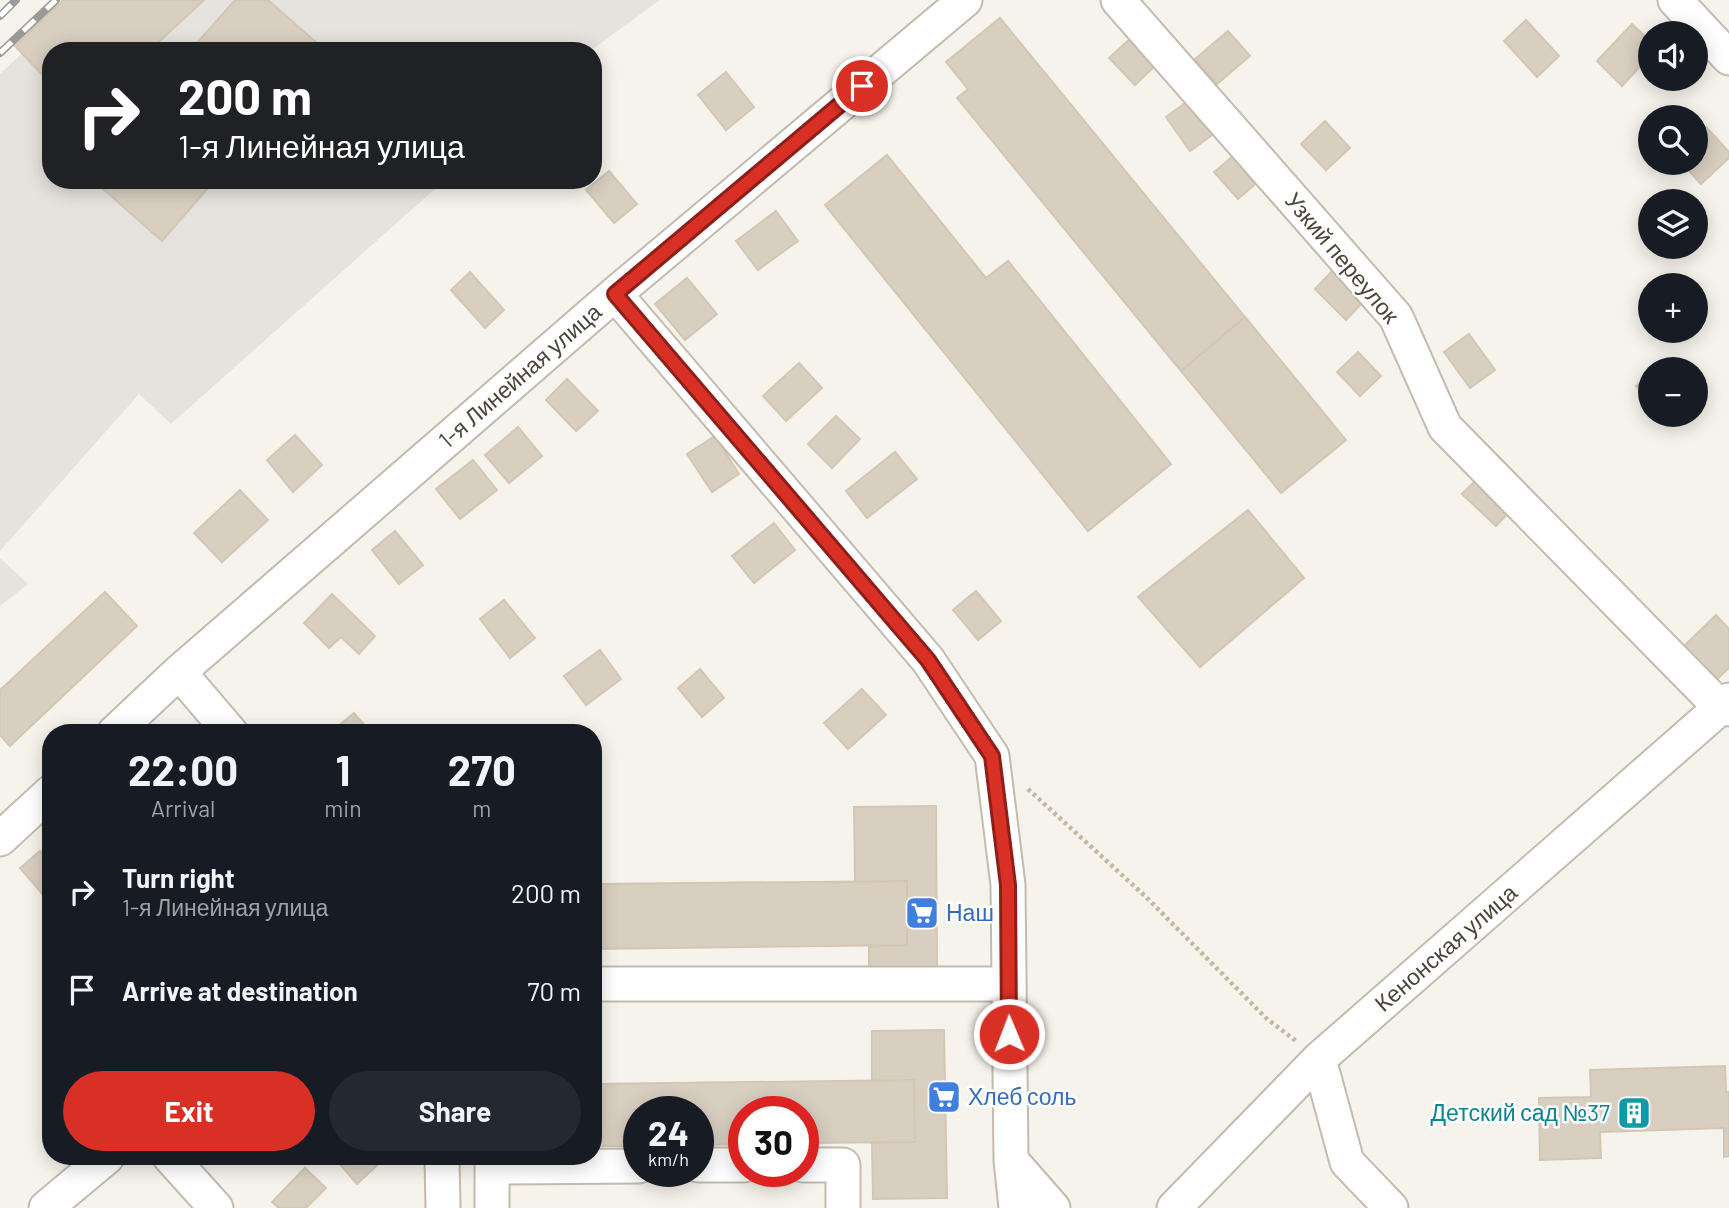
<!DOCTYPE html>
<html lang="en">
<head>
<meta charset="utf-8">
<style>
	body { margin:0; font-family:Barlow,sans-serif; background:#242831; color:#f1f3f6; height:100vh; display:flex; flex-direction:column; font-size:26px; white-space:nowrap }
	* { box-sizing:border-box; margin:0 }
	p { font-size:23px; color:#9ea1a6 }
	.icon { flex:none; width:38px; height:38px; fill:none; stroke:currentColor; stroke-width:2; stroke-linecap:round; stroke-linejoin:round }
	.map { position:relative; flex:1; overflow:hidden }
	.details { position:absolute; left:42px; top:724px; width:560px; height:441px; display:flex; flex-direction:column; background:#171b24; border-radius:28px; box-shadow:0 4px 18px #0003 }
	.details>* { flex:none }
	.hud { position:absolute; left:42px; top:42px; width:560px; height:147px; border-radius:28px; box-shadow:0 4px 18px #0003; background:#202124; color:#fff; overflow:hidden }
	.tools { position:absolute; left:1638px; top:21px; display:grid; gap:14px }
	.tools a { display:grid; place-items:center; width:70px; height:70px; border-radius:50%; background:#171b24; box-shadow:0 4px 18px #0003; font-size:35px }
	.speed { position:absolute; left:623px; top:1096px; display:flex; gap:14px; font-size:35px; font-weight:700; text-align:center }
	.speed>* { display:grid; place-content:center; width:91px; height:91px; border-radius:50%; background:#171b24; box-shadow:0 4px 18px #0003; line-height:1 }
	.speed small { font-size:18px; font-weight:400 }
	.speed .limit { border:10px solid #d22; background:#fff; color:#111 }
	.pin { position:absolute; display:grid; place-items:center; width:60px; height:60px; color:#fff; margin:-30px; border:4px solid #fff; border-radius:50%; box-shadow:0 2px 7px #0007 }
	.me { position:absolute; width:77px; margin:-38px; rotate:359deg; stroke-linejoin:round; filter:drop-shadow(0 0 5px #0008) }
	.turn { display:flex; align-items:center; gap:24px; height:147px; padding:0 21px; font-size:32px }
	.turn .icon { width:91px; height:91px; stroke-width:2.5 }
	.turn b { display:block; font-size:49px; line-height:60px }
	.eta { display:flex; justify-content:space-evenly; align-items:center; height:119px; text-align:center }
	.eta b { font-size:42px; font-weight:700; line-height:49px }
	.primary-button { display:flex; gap:14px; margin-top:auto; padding:14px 21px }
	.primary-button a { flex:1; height:80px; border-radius:42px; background:#d93025; color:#fff; font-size:28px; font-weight:700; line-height:80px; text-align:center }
	.primary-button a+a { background:#242831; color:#f1f3f6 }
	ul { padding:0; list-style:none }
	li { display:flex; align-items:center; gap:21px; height:98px; padding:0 21px }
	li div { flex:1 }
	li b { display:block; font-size:26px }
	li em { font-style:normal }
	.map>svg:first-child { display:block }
	.industrial { fill:#e6e2dd }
	.building { fill:#d8cfc1; stroke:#d3c7b4; stroke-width:2 }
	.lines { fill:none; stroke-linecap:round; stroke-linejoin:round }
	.minor-casing { stroke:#c2bbae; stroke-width:37 }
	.path { stroke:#c4b79f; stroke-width:4.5; stroke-dasharray:3.5 3.5; stroke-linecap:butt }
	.minor { stroke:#fff; stroke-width:33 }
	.rail-casing { stroke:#9a9a9a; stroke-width:8 }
	.rail { stroke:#fff; stroke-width:5; stroke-dasharray:16; stroke-linecap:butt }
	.route-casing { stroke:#8d1f18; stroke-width:18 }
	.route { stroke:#d93025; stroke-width:12 }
	.labels { text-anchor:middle; stroke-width:5; stroke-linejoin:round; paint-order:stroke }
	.street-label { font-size:23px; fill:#4b4439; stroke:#fff }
	.shop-label { font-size:23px; fill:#366cbe; stroke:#fff; text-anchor:start }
	.culture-label { font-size:23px; fill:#0d838f; stroke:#fff; text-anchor:end }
</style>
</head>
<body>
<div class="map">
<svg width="1729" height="1208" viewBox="0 0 1729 1208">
	<rect width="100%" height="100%" fill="#f6f3ec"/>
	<path class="industrial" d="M78 0H660L590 51H51V180H445L171 424 139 394 0 551V74Z
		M0 558 28 584 0 606Z"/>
	<path class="building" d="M63 0H204L149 51H51V84L15 46Z
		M235 0H268L326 51H190Z
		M1000 18 1245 317 1181 371 957 98 968 89 946 62Z
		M1526 20 1559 56 1537 77 1504 41Z
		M1632 24 1650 41V56L1622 86 1597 61Z
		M1228 31 1250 56 1217 84 1195 59Z
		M1132 37 1157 64 1135 85 1109 58Z
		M726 72 754 107 726 130 698 95Z
		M1191 99 1215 133 1190 151 1166 117Z
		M1325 121 1350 148 1326 170 1301 144Z
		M1706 127 1729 152V158L1701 184 1682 163H1696V136Z
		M1238 152 1261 179 1238 199 1214 172Z
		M887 155 986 278 1008 261 1171 464 1088 531 825 205Z
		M609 171 637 204 614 223 586 190Z
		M93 180H215L162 241Z
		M776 211 798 241 758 270 736 241Z
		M1334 269 1365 300 1346 320 1315 289Z
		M470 272 504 310 485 328 451 290Z
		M687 278 717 314 685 340 655 304Z
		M1245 317 1346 440 1281 493 1181 371Z
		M1469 334 1495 370 1470 388 1444 352Z
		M1358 352 1381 376 1360 396 1337 372Z
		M799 363 822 388 786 421 763 396Z
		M1650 373V401L1636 386Z
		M567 379 598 411 576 431 546 400Z
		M836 416 860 439 832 468 808 444Z
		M518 427 542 456 509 483 485 455Z
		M295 435 322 465 293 492 267 460Z
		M715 436 739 474 712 492 687 454Z
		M895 452 917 479 867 518 846 491Z
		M473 460 497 490 460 519 436 489Z
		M1479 477 1512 509 1496 526 1462 494Z
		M240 490 268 520 222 562 194 533Z
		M1248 510 1304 578 1200 667 1138 597Z
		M774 523 795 550 754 583 732 556Z
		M395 531 423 565 399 584 372 550Z
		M976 591 1001 621 978 640 953 610Z
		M105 592 137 626 10 746 0 735V690Z
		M332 594 375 636 359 654 341 637 329 648 304 623Z
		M504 600 535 638 510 658 480 619Z
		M1716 615 1729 629V668L1715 681 1683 647Z
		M600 650 621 679 586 705 564 676Z
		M700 669 724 698 702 717 678 688Z
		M862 689 886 715 848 749 824 723Z
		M354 713 371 733H330Z
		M936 806 937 969 869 970V946L907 945V881L855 882 854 807Z
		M40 851 51 864V893L45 897 20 868Z
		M907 881V945L593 949V884Z
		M944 1030 947 1198 873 1199 872 1143 915 1142 914 1080 872 1081V1031Z
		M1725 1066 1726 1092H1729V1156L1724 1157V1128L1600 1132 1601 1158 1540 1160 1539 1098 1591 1097 1590 1070Z
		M914 1080 915 1142 803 1143V1111H744V1144L698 1145V1111H639V1146H593V1084Z
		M340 1157H386L357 1184 336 1160Z
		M305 1168 326 1188 306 1208H279L272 1202Z"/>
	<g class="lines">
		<defs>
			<path id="minor" d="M1118 0 1396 317 1445 427 1720 707 1729 709
				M1675 0 1729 58
				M615 294 928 660 992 756 1008 885 1011 1160 1053 1208
				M179 672 231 733
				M114 733 179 672 615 294 965 0
				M0 839 51 792
				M593 984H1008
				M1319 1059 1347 1162 1391 1208
				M170 1157 216 1208
				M442 1157 443 1208
				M1011 1160 1016 1208
				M698 1165H744
				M803 1165H843V1208
				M46 1208 107 1157
				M492 1208V1167L639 1166
				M1174 1208 1319 1059 1729 700"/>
		</defs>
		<use href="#minor" class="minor-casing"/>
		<path class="path" d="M1028 789 1146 897 1266 1018 1296 1041"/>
		<use href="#minor" class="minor"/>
		<defs>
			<path id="rail" d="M0 16 16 0
				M0 53 56 0"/>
		</defs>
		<use href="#rail" class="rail-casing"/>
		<use href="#rail" class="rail"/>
	</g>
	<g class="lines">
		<defs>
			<path id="route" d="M862 86 615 294 928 660 992 756 1008 885 1009 1034"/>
		</defs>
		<use href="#route" class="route-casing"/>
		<use href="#route" class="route"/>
	</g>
	<defs>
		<symbol id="supermarket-square" viewBox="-11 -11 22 22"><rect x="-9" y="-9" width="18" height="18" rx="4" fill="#3f7fe0" stroke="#fff"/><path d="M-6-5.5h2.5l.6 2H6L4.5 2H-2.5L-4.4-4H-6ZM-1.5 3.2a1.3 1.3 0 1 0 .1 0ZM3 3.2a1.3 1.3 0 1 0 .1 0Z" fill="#fff"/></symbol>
		<symbol id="building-square" viewBox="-11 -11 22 22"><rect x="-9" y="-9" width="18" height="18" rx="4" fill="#0f9aa8" stroke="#fff"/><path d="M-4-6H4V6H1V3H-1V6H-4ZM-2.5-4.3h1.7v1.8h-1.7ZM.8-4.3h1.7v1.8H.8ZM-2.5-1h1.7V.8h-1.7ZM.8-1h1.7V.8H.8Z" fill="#fff"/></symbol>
	</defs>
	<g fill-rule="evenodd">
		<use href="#supermarket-square" x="903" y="894" width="38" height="38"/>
		<use href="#supermarket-square" x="925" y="1078" width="38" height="38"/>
		<use href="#building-square" x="1615" y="1094" width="38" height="38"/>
	</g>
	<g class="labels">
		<g class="street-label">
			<text transform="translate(1342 258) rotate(50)" y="8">Узкий переулок</text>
			<text transform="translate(520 376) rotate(-41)" y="8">1-я Линейная улица</text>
			<text transform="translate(1446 948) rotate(-41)" y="8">Кенонская улица</text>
		</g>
		<g class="shop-label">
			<text x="946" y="921">Наш</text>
			<text x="968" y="1105">Хлеб соль</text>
		</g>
		<g class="culture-label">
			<text x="1610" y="1121">Детский сад №37</text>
		</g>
	</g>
</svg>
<div class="tools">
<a><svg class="icon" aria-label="sound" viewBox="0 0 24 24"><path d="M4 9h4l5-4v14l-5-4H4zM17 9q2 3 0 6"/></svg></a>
<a><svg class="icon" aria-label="search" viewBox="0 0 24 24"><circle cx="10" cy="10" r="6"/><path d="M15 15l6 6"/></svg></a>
<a><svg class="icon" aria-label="layers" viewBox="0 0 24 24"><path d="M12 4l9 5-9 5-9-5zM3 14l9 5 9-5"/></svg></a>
<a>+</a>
<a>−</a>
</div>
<div class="speed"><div>24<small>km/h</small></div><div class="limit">30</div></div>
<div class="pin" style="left:862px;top:86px;background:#d93025"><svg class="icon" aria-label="arrive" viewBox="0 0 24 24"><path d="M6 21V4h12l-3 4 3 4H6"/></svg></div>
<svg class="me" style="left:1009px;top:1034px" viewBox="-20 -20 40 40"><circle r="17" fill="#d93025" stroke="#fff" stroke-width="3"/><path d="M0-11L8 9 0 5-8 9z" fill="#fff"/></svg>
<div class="hud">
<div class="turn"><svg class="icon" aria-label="right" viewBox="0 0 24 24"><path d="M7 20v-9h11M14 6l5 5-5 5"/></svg><div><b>200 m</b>1-я Линейная улица</div></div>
</div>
<section class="details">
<div class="eta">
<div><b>22:00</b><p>Arrival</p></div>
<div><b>1</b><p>min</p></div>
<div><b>270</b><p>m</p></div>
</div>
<ul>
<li><svg class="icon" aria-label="right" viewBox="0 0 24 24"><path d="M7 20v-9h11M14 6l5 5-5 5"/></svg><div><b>Turn right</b><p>1-я Линейная улица</p></div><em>200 m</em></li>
<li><svg class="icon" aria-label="arrive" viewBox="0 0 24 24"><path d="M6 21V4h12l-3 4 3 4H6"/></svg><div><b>Arrive at destination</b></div><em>70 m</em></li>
</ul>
<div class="primary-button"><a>Exit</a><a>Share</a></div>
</section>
</div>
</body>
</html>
